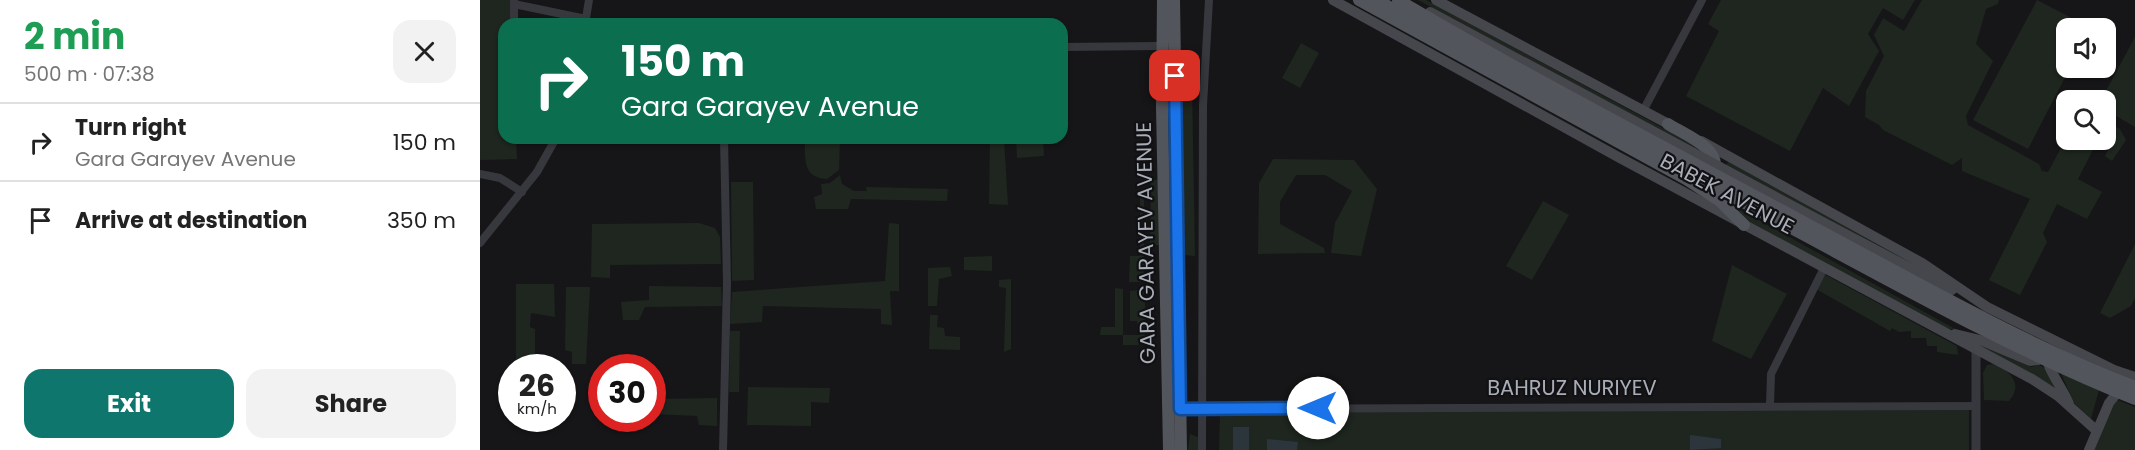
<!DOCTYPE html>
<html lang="en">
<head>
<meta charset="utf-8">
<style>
	body { margin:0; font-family:Poppins,sans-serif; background:#f2f2f2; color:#222; height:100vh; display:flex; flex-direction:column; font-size:22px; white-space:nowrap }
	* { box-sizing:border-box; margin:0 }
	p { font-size:20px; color:#767676 }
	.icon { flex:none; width:33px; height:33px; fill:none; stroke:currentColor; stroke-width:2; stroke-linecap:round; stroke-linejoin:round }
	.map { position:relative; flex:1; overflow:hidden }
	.drawer { display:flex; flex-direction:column; background:#fff; width:480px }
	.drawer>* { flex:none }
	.hud { position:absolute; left:18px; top:18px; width:570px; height:126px; border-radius:18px; box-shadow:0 2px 4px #0004; background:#0b6e4f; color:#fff; overflow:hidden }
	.fabs { position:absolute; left:1576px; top:18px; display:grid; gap:12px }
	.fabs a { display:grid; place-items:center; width:60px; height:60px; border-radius:12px; background:#fff; box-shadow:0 2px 4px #0004; font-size:30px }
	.speed { position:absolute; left:18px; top:354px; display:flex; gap:12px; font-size:30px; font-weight:700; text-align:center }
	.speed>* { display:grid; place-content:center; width:78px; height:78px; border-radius:50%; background:#fff; box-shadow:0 2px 4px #0004; line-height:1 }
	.speed small { font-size:15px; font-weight:400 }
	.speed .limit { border:9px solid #d22; background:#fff; color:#111 }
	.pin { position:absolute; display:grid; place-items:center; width:51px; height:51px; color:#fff; margin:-26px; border-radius:12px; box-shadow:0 3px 9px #0006 }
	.me { position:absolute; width:66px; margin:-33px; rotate:270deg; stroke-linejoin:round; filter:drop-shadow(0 0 4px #0008) }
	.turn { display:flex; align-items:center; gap:21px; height:126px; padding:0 24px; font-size:27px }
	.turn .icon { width:78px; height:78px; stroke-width:2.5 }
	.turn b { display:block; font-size:42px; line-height:51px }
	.round { display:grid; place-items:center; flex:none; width:63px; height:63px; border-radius:18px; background:#f2f2f2 }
	.summary { display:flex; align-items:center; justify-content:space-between; height:102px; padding:0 24px }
	h1 { font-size:36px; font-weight:700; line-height:45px; color:#1e9e55 }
	.cta { display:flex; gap:12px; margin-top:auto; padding:12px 24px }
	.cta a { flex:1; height:69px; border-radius:18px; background:#0f766e; color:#fff; font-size:24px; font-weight:700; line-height:69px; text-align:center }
	.cta a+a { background:#f2f2f2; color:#222 }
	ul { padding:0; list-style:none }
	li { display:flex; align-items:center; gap:18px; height:78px; padding:0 24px; border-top:2px solid #e0e0e0 }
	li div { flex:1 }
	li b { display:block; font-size:22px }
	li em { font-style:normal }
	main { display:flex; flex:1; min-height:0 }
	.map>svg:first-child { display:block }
	.green { fill:#1e261f }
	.water { fill:#2c353c }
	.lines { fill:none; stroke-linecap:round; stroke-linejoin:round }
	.minor { stroke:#37383d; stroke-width:8 }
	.tertiary { stroke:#37383d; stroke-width:9 }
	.secondary { stroke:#45474d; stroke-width:10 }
	.primary { stroke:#53555c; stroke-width:12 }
	.secondary-bridge { stroke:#45474d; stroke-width:10 }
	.primary-bridge { stroke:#53555c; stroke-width:12 }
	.route-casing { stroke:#114b97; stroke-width:15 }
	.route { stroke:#1a73e8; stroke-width:10 }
	.labels { text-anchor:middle; stroke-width:4.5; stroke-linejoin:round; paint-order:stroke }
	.street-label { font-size:21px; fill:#a8adb8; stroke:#111113 }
</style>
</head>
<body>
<main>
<section class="drawer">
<div class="summary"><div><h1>2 min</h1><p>500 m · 07:38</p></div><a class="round"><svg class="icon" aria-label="close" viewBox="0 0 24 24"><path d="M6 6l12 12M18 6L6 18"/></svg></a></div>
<ul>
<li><svg class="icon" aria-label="right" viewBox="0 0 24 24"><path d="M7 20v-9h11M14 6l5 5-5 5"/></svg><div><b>Turn right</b><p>Gara Garayev Avenue</p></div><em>150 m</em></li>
<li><svg class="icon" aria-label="arrive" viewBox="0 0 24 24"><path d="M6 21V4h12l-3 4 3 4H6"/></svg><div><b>Arrive at destination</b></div><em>350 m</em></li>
</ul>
<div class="cta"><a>Exit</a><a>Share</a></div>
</section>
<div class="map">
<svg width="1655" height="450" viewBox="0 0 1655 450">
	<rect width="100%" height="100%" fill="#161618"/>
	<path class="green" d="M0 0H32L33 24H24V138H36L37 159 0 160Z
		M938 0H946L1231 154 1230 157Z
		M1241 0H1435L1423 20 1403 8 1388 34 1399 51 1369 106 1343 88 1310 151 1206 96 1239 31 1228 24Z
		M1442 0H1519L1518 4 1506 9 1496 44 1513 61 1486 116 1488 125 1559 164 1562 171 1568 172 1587 137V140H1618L1598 179 1622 192 1607 219 1577 204 1563 233 1567 242 1540 295 1509 280 1550 199 1482 171V158L1472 165 1403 130 1399 125 1385 117 1386 91 1404 56 1394 35 1403 18 1424 31Z
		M1557 0 1611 28H1587V68H1590L1548 149 1493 120Z
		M1655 37V127L1626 110V100H1621Z
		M821 43 839 53 820 88 802 78Z
		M701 83H712L715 256 705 255Z
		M1626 121 1640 129 1646 140 1632 161 1625 156 1632 143 1625 140Z
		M325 138H360L359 170 347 179C322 178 325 158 325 138Z
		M536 138H563L564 156 537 158Z
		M510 139H524L528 205 509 204Z
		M793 159 874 160 897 189 881 256 851 253 855 223 872 191 845 175H816L800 202V224L844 248 845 253 778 254 779 183Z
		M1249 160 1432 262 1435 266 1246 165Z
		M360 175 362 184 374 191H387L386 187 468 189 467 201 371 199 368 209H336L334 197 342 194 341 184 350 183Z
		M671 180H680L679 245H670Z
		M251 182H273L274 280 252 281Z
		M664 194V282H649L650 256H660V195Z
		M1063 201 1089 215 1052 280 1026 266Z
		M1255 207 1477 330 1464 328 1269 222Z
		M219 223 235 228 240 237 241 264 130 265V278L111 277 112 224Z
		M409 223 419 224V291H410L412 325 401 324V309L283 306 282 322 250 324 252 292 405 281Z
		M1655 244V298L1651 306 1630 318 1620 313Z
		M512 256V271L484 270V257Z
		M1252 265 1307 294 1271 359 1232 341Z
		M470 267 472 276 459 279 457 306H448V268Z
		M1344 274 1477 346 1478 355 1457 352V346H1447L1446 338H1431V331L1419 332 1412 328 1410 331 1336 289Z
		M531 279V349L524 352 526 288 519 287V280Z
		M36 284H74L75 317 51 313 50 327 55 329V362L36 363Z
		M169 286 241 287 242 306 165 307 159 320H143L141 302 169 300Z
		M86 287H110L106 364H92V352L85 350Z
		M635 288 643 289V335H660L657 321H650V291L665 289V339L658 345H643V335H620L621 327H635Z
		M450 315H458L457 327 464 328 465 336 480 337V350L449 349Z
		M250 331H260L259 392H249Z
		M1492 343 1506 346 1551 367 1559 365 1565 368 1579 391Z
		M1514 364C1530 371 1544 384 1529 401L1504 400 1503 373 1507 365Z
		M1581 373 1619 390 1611 419 1594 403Z
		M268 387 350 388 349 403 331 402V426L267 425Z
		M237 398V426L219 425 217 416 173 414V399Z
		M1635 399 1655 407V450H1613Z
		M1489 410V450H739L740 412Z
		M138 419V418L172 419 171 424 138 423Z
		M710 434 718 437 719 450H708Z"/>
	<path class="water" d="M753 427H769V450H753Z
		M1210 435 1241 439V448L1210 450Z
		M787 439 818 442 817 450H787Z"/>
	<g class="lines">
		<path class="minor" d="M34 1V24
			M34 4 106 19
			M105 24 109 0
			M582 47 678 46
			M1163 111 1222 0
			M0 174 20 178 42 192
			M0 243 57 172 76 138
			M1290 405 1291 374 1344 268
			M696 409 1496 406
			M243 450 247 282 244 138
			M722 450 723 105 729 0"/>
		<path class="tertiary" d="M1496 349V450"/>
		<path class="secondary" d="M853 0 1140 158 1552 379 1578 396 1617 431
			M956 0 1194 127
			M1221 141 1442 263 1507 307 1634 370 1655 377
			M1352 227 1472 290
			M1475 334 1500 340 1550 361 1558 360 1564 353
			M1567 357C1567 369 1584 390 1589 404
			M1609 450 1629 403 1641 388"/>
		<path class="primary" d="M683 0 682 107 689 450
			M694 0 701 450
			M879 0 1206 179 1240 201 1264 225
			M1188 124C1205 135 1244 149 1233 173"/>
		<path class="secondary-bridge" d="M950 12 1352 227"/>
		<path class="primary-bridge" d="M897 0C1031 77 1167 150 1302 223 1418 285 1533 350 1655 399
			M918 0C1052 79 1190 150 1327 224 1435 281 1541 343 1655 387"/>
	</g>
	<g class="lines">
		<defs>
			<path id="route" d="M695 76 700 409 838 408"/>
		</defs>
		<use href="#route" class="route-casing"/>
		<use href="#route" class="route"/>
	</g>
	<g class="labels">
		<g class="street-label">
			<text transform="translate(1247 194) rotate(28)" y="7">BABEK AVENUE</text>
			<text transform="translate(666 243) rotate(-91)" y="7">GARA GARAYEV AVENUE</text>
			<text x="1092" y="395">BAHRUZ NURIYEV</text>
		</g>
	</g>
</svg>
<div class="fabs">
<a><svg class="icon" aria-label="sound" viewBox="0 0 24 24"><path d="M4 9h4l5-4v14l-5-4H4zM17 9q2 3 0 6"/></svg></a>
<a><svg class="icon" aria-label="search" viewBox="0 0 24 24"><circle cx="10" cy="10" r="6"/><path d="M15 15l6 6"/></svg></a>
</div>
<div class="speed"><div>26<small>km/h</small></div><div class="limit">30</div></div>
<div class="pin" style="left:695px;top:76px;background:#d93025"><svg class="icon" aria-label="arrive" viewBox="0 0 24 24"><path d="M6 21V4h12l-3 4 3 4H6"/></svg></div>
<svg class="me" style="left:838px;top:408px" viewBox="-20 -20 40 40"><circle r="19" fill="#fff"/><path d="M0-13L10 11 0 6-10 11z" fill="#1a73e8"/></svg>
<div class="hud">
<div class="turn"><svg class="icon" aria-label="right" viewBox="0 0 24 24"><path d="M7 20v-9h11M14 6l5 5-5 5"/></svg><div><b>150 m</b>Gara Garayev Avenue</div></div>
</div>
</div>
</main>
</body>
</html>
